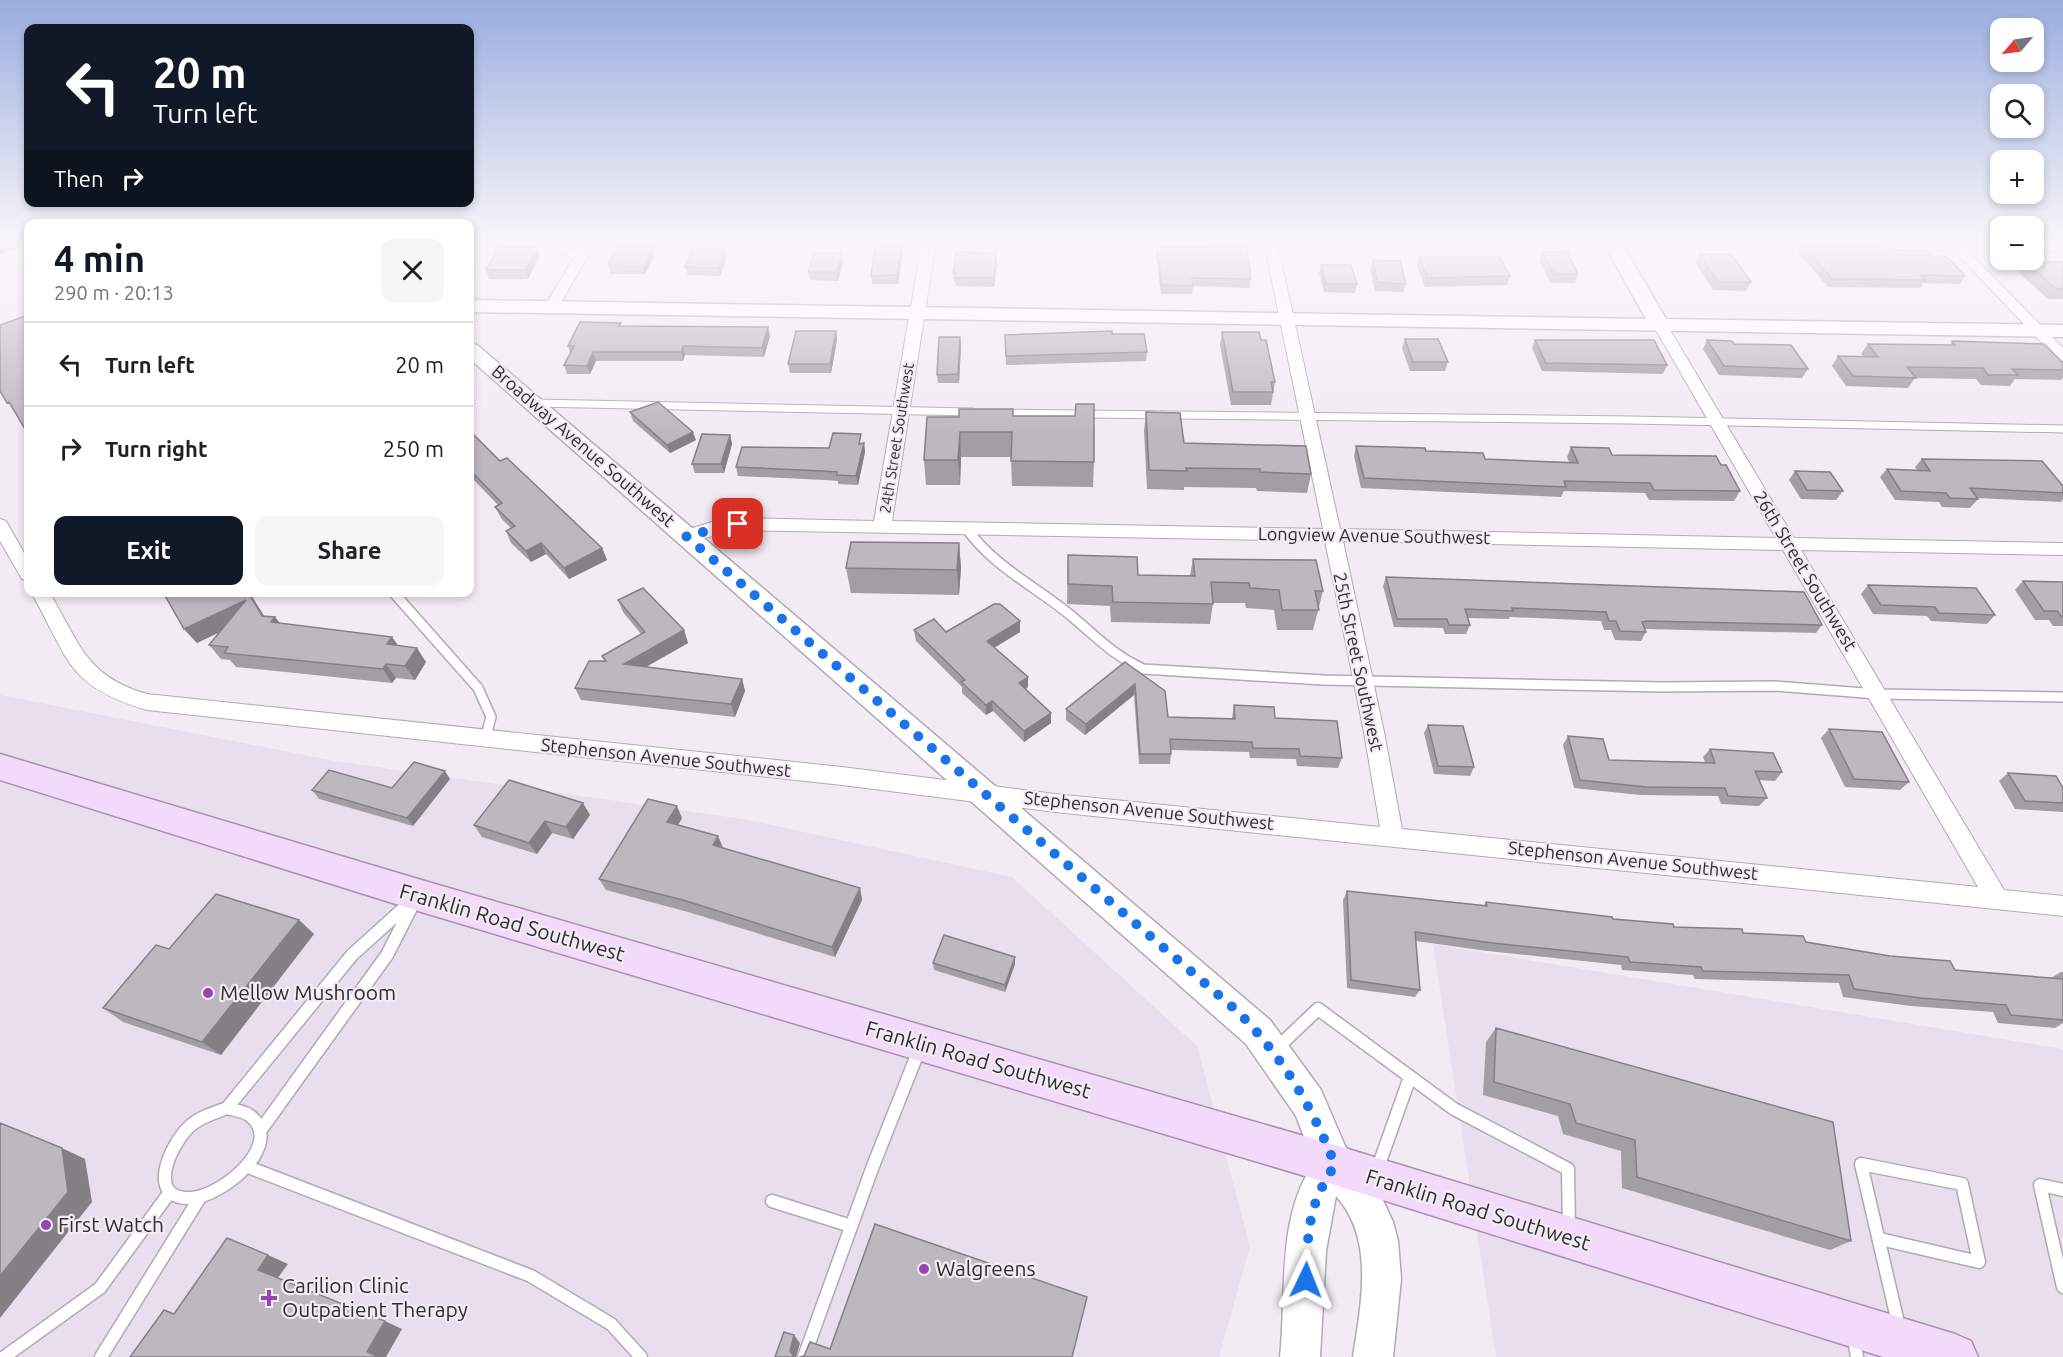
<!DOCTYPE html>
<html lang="en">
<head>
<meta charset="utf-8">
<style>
	body { margin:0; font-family:Ubuntu,sans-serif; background:#f6f6f6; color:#202124; height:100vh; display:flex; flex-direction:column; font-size:22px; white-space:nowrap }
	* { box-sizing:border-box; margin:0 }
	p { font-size:20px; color:#757577 }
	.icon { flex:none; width:33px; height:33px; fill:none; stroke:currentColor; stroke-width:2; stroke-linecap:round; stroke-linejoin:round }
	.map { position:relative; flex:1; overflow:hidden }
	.side { position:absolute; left:24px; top:219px; width:450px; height:378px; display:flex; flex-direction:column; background:#fff; border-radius:12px; box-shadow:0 3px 9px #0003 }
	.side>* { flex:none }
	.banner { position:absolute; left:24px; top:24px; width:450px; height:183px; border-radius:12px; box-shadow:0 3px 9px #0003; background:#111827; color:#fff; overflow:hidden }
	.needle { width:39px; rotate:241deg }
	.controls { position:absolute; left:1990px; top:18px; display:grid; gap:12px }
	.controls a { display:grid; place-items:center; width:54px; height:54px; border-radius:12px; background:#fff; box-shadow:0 3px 9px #0003; font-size:30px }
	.pin { position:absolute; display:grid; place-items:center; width:51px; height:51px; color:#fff; margin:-26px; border-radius:12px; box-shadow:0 3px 9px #0006 }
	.me { position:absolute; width:66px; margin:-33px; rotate:2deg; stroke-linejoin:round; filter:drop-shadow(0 0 4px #0008) }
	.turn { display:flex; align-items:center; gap:21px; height:126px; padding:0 30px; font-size:27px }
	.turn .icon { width:78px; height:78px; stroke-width:2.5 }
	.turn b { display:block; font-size:42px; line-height:51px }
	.then { display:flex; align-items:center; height:57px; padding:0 30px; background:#0003; gap:12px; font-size:22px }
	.round { display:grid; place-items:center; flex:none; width:63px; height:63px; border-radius:12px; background:#f6f6f6 }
	.overview { display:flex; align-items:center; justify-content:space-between; height:102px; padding:0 30px }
	h1 { font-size:36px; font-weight:700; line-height:45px; color:#111827 }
	.action { display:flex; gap:12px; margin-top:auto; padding:12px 30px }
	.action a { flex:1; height:69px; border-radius:12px; background:#111827; color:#fff; font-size:24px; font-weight:700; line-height:69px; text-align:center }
	.action a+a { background:#f6f6f6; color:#202124 }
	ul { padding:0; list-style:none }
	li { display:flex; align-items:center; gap:18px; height:84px; padding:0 30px; border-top:2px solid #e0e0e0 }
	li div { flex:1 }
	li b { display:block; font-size:22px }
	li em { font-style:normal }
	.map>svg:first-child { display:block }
	.built { fill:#e9deed }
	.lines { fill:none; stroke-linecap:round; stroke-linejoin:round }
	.lane-far2-casing { stroke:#b1aab3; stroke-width:9 }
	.lane-far1-casing { stroke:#b1aab3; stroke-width:12 }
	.lane-casing { stroke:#b1aab3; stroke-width:15 }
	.street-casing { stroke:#b1aab3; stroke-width:2 }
	.secondary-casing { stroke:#b1aab3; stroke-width:3 }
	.primary-casing { stroke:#aa8db1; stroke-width:3 }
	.lane-far2 { stroke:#fff; stroke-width:7 }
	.lane-far1 { stroke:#fff; stroke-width:9 }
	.lane { stroke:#fff; stroke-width:12 }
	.street { fill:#fff; fill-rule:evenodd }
	.secondary { fill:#fff; fill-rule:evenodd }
	.primary { fill:#f3dafa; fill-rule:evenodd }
	.wall { fill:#a39da4 }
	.shaded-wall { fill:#848086 }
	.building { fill:#bdb7bf; stroke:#848086; stroke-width:1.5 }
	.route { stroke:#1a73e8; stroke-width:10; stroke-dasharray:0 18 }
	.poi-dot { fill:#9943b0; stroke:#f2ebf4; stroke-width:2 }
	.labels { text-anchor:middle; stroke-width:4.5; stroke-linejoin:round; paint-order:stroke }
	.far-street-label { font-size:15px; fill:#302d30; stroke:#f2ebf4 }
	.street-label { font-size:18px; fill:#302d30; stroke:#f2ebf4 }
	.near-street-label { font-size:21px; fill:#302d30; stroke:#f2ebf4 }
	.near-poi-label { font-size:21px; fill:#302d30; stroke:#f2ebf4; text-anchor:start }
</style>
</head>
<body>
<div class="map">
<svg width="2063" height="1357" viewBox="0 0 2063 1357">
	<rect width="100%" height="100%" fill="#f2ebf4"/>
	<path class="built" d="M0 695 335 761 743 819 1012 877 1197 1046 1250 1247 1219 1357H0Z
		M1433 944 2063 1049V1357H1496Z"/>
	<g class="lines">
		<defs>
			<path id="lane-far2" d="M548 242 580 258
				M1504 242 1813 244
				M1871 245 2001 247
				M2034 248H2063
				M536 403 972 412
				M1004 413 1630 420 2063 429"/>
			<path id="lane-far1" d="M967 529C992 565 1036 587 1069 614 1096 636 1111 654 1143 669L1323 680 1662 687 1776 686 1877 694 2063 697
				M393 592 478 688 491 717 485 740"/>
			<path id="lane" d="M1276 1049 1318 1009 1454 1109 1568 1169 1569 1228
				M227 1108C234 1110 243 1111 249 1115 287 1143 222 1197 191 1198 144 1200 171 1143 190 1126 200 1117 214 1113 227 1108Z
				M227 1108 352 955 414 899
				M260 1131 387 955 414 902
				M248 1167 531 1276 611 1324 641 1357
				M1377 1170 1410 1077
				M2063 1190 2040 1185 2063 1287
				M772 1201 851 1226
				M1880 1239 1979 1262 1962 1184 1861 1164 1899 1327
				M1854 1339 1857 1357
				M4 1357 100 1288 170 1192
				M101 1357 199 1199
				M804 1357 873 1166 919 1050"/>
			<path id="street" d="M583 242H596L556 311H546L544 308Z
				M922 242H936L892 521 1323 529 1264 242H1277L1340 529 1776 538 1653 325 1660 321 1667 325 1794 538 2063 543V555L1801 550 2004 890 2063 896V916L1055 812 842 785 147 710C66 686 69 659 31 592H49C80 643 85 676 147 694L842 767 1055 794 1380 827 1364 732 1325 541 738 530C723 532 692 544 680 540L677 536 680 532 715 521 738 518 874 521ZM1343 541 1783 550 1978 887 1402 829 1384 732Z
				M1946 242H1959L2063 348V361L2058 360Z
				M0 519 6 521 28 560V581L22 579 0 541Z"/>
			<path id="secondary" d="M1603 242H1621L1666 319 2063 325V337L470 312V300L1646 319Z
				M470 343 477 345 1270 1020 1321 1090 1345 1146 1376 1185 1393 1222 1398 1241 1401 1279 1393 1357H1353C1361 1304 1375 1239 1336 1196L1326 1251 1320 1357H1280C1287 1294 1276 1217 1314 1163L1296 1116 1246 1044 470 359Z"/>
			<path id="primary" d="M0 754 418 879 1335 1145 1955 1334 1971 1341 1978 1357H1883L1335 1185 418 911 0 780Z"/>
		</defs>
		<use href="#lane-far2" class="lane-far2-casing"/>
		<use href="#lane-far1" class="lane-far1-casing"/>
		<use href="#lane" class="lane-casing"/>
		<use href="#street" class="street-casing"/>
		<use href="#secondary" class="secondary-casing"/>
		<use href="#primary" class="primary-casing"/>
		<use href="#lane-far2" class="lane-far2"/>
		<use href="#lane-far1" class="lane-far1"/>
		<use href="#lane" class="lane"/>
		<use href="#street" class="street"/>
		<use href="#secondary" class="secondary"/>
		<use href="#primary" class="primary"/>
	</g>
	<path class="wall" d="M904 242 898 284H872L871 276Z
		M1215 242 1251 279 1250 288 1193 286 1192 294H1161L1156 255 1157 247H1214Z
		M1802 243 1885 250 1932 256 1965 276 1960 284 1923 283 1920 288 1828 287 1797 251Z
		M653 244 656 252 645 274H611L608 265Z
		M537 247 540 255 528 279H489L486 270Z
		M725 249 727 257 720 276 688 275 685 267Z
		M1542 252 1578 274 1575 283H1551L1539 261Z
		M1700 254 1751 282 1746 291 1713 290 1695 262Z
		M1419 257 1510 276 1507 285 1425 287 1417 266Z
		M1373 260 1406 284 1403 292 1375 291 1370 268Z
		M843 262 838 281 810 280 808 272Z
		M997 262 994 287 956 286 955 282H954L953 273Z
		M2025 262H2063V299H2048L2018 272Z
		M1321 265 1357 284 1355 293 1324 292 1319 273Z
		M622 326 770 336 764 357 685 355 683 361H596L590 374H567L564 365 570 353 568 346Z
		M836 331 837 340 831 373H790L788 364Z
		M1222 332 1261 340 1275 382 1271 405H1231L1220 345Z
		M1005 335 1147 352 1146 361 1006 365Z
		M1405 339 1448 362 1445 371H1410L1402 348Z
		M1535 340 1667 365 1663 374 1542 371 1532 348Z
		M1707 340 1808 369 1802 378 1719 375 1703 349Z
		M1952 341 2063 363V377L2061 380 2015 379 2010 386 1981 385 1976 379 1915 378 1908 388 1846 386 1832 366 1838 356 1863 357 1861 354 1868 344 1950 345Z
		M961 346 959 383H938L937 375Z
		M630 412 696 440 670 453 633 421Z
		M1146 412 1184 443 1311 474 1307 493 1257 491 1256 488 1184 487V490L1147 489 1144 431Z
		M1013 416 1094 462 1093 487 1012 486 1011 457H961L960 485H926L924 460 927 417Z
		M470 431 500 461 602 548 607 560 569 579 546 554 531 562 511 543 506 531 511 528 501 518 495 507 498 505 470 476Z
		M730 435 732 444 724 473H695L692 464Z
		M864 443 865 452 858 485 838 484V481L825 480 738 476 736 467 829 448Z
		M1356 446 1426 451 1485 459 1569 462 1567 457 1571 447 1612 455 1721 465 1740 491 1734 501 1649 500 1645 493 1564 491 1561 497 1361 488 1354 456Z
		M1922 459 2063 486V499L2061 502 1977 498 1978 499 1970 508 1942 507 1939 502 1895 500 1880 477 1887 469 1917 470 1915 467Z
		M1795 471 1843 491 1836 500 1801 499 1789 480Z
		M959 543 961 568 959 595 851 593 846 568Z
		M1068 555 1138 575 1190 576 1193 559 1323 591 1313 630H1277L1274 610 1246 608 1245 603H1213L1210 624 1111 622 1110 606 1067 604Z
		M1386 577 1822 625 1816 633 1645 629 1646 632 1641 641 1615 640 1611 630H1604L1601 621 1510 617 1509 619 1468 618 1470 625 1466 634H1445L1443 628 1394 627 1383 586Z
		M2023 581 2063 582V626H2053L2049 620H2035L2015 590Z
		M1868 585 1995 615 1987 624 1931 621 1927 616 1873 614 1861 594Z
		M161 592H249L264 616 275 617 280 623 392 637 398 646 426 662 415 680 396 678 392 683 236 667 230 660 221 659 209 645 220 632 197 643 184 629 167 600Z
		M618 600 684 630 688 643 646 667 742 679 745 691 735 717 581 700 575 688 605 661 602 656 641 634 623 612Z
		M1020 621V632L994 648 1028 687 1026 689 1051 713V723L1024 742 993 711 986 715 962 693V687L916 641 914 630 946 632Z
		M1125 662 1168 717 1232 718 1234 705 1275 718 1342 758 1338 768 1297 766 1296 759 1250 758 1249 752 1171 750V754L1170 764H1139L1134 695 1085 735 1066 720V709Z
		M1428 725 1474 767 1470 776 1434 774 1424 733Z
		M1829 729 1909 782 1900 790 1845 787 1821 738Z
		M1568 736 1609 760 1705 762 1703 757 1710 749 1782 772 1775 781 1759 780 1767 798 1759 806 1721 804 1718 796 1640 795 1574 788 1563 745Z
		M2008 773 2063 788V812L2015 809 1999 781Z
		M450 779 413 826 319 799 312 790 392 788Z
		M590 815 573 839 552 833 537 854 482 837 474 825Z
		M682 818 678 825 723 848 860 888 862 900 835 957 688 912 606 890 599 879Z
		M1347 891 1484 905 1486 902 1613 919 1674 927 1743 933 1806 942 1955 970 2051 978 2061 972H2063V1023L2055 1028 1998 1023 1993 1012 1911 1006 1843 997 1839 983 1695 979 1693 975 1622 970 1621 965 1487 951 1416 941 1420 990 1415 997 1347 988 1343 900Z
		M299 920 314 934 221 1055 123 1022 103 1008 169 949Z
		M933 963 1015 964 1005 992 934 970Z
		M1496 1028 1851 1241 1830 1250 1622 1188 1621 1151 1563 1134 1558 1116 1483 1095 1486 1042Z"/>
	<path class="shaded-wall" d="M0 242H23L17 243 19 248 0 254Z
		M902 242H904L898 284 897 275Z
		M653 244 656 252 645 274 643 266Z
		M537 247 540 255 528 279 525 270Z
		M725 249 727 257 720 276 718 268Z
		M842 253 843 262 838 281 836 272Z
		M996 253 997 262 994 287V278Z
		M768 327 770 336 764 357 762 348Z
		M836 331 837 340 831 373 830 364Z
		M960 337 961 346 959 383 958 374Z
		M683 346 685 355 683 361 681 352Z
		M593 352 596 361 590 374 587 366Z
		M693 432 696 440 670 453 667 445Z
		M960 432 961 457 960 485 958 460Z
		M730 435 732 444 724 473 721 464Z
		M864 443 865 452 858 485 856 476Z
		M541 543 546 554 531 562 526 551Z
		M959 543 961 568 959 595 957 570Z
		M602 548 607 560 569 579 564 568Z
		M248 592H249L273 630 262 616Z
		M246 600 257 614 197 643 184 629Z
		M275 617 286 631 271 622Z
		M1020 621V632L987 652V641Z
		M684 630 688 643 630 676 624 664Z
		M392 637 402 651 387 644Z
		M417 648 426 662 415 680 405 666Z
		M386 664 396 678 392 683 383 669Z
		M1028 677V687L1019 693V683Z
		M742 679 745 691 735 717 731 704Z
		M1135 684 1134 695 1085 735 1086 724Z
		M992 701 993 711 986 715V705Z
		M1051 713V723L1024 742V731Z
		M445 771 450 779 413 826 407 818Z
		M583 803 590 815 573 839 566 827Z
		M677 806 682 818 673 834 667 822Z
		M545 821 552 833 537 854 529 843Z
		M718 836 723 848 713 845Z
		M860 888 862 900 835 957 832 947Z
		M299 920 314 934 221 1055 202 1042Z
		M1015 957V964L1005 992V985Z
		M62 1148 85 1159 92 1202 0 1318V1276Z
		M268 1255 288 1264 277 1279 258 1270Z
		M385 1321 402 1329 386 1357H379L367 1352Z
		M794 1335 800 1343 796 1357H794L790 1351Z"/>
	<path class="building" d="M876 242H902L897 275 871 276Z
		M1215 242H1246L1251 279 1192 278 1193 286 1162 285 1157 247H1216Z
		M619 243 653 244 643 266 608 265Z
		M1802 243H1880L1885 250 1927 251 1932 256 1947 257 1965 276 1921 275 1925 280 1832 279Z
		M499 247H537L525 270H486Z
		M694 248 725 249 718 268 685 267Z
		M956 252 996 253 994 278H955L956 273H953Z
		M1542 252H1567L1578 274H1554Z
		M814 253H842L836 272H808Z
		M1700 254H1731L1751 282H1718Z
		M1419 257H1500L1510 276 1428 278Z
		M1373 260 1400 261 1406 284 1377 282Z
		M2025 262H2063V289H2056Z
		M1321 265H1351L1357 284H1326Z
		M28 315V434L9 402 7 403 0 391V325Z
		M580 322 621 323 619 326 768 327 762 348 683 346 681 352H593L587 366 564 365 574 346H568Z
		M796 331H836L830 364H788Z
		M1112 331V334H1144L1147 352 1006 356 1005 335Z
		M1222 332H1259L1261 340H1266L1275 382H1271L1273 392H1233Z
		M939 337H960L958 374 937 375Z
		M1405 339H1438L1448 362H1413Z
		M1535 340H1654L1667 365 1546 363Z
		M1707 340 1732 341 1734 344 1791 345 1808 369 1724 366Z
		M1952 341 2044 344 2063 363V370L2012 369 2018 375H1988L1983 368 1907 367 1916 378 1853 376 1838 356 1878 357 1868 344 1955 345Z
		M658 402 693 432 667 445 630 412Z
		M1076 404H1094V462L1011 461 1012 432H960L958 460H924L927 417H959V409H1013V416H1075Z
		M1146 412 1180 413 1184 443 1306 446 1311 474 1260 472V469L1186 468 1187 471 1149 470Z
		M470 431 500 461 507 458 602 548 564 568 541 543 526 551 506 531 515 526 495 507 502 503 470 470Z
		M833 433 861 434 859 444 864 443 856 476 837 475V472L823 471 736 467 742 447 829 448Z
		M702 434 730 435 721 464H692Z
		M1356 446 1425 448 1426 451 1483 453 1485 459 1578 463 1571 447 1609 448 1612 455 1716 456 1721 465H1726L1740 491 1654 490 1650 483 1564 481 1566 487 1364 478Z
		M1922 459 2042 461 2063 486V493L1970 488 1978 499 1950 498 1946 493 1901 491 1887 469 1930 471Z
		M1795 471 1830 472 1843 491 1807 490Z
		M851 542 959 543 957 570 846 568Z
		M1068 555 1137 557 1138 575 1195 576 1193 559 1316 560 1323 591H1315L1319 610H1282L1279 590 1250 588 1249 583 1211 582 1213 604 1113 602 1112 586 1068 584Z
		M1386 577 1804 592 1822 625 1647 621 1642 622 1646 632 1620 631 1616 621H1609L1606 612 1512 608 1513 611 1465 609 1470 625H1449L1447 619H1397Z
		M2023 581 2063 582V617H2062L2057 611H2044Z
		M1868 585 1976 588 1995 615 1939 613 1935 607 1881 605Z
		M643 588 684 630 624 664 742 679 731 704 575 688 589 661H606L602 656 645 632 618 600Z
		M163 592H248L262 616 275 617 271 622 392 637 387 644 417 648 405 666 386 664 383 669 224 653 228 647 209 645 246 600 184 629Z
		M994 604H1000L1020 621 987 641 1028 677 1019 683 1051 713 1024 731 992 701 986 705 961 682 965 680 914 630 934 619 946 632Z
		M1125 662 1165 691 1168 717 1235 719 1234 705 1274 707 1275 718 1337 721 1342 758 1300 756 1299 749 1253 748 1252 742 1170 739 1171 754H1140L1135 684 1086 724 1066 709Z
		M1428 725 1463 726 1474 767 1438 766Z
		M1829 729 1882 732 1909 782 1854 779Z
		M1568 736 1603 739 1609 760 1715 763 1710 749 1773 753 1782 772 1755 771 1767 798 1728 796 1725 788 1646 787 1580 780Z
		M414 762 445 771 407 818 312 790 329 770 392 788Z
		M2008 773 2056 776 2063 788V803L2025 801Z
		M509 780 583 803 566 827 545 821 529 843 474 825Z
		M648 799 677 806 667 822 718 836 713 845 860 888 832 947 683 900 599 879Z
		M1347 891 1487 906 1486 902 1612 917 1613 919 1673 924 1674 927 1742 929 1743 933 1803 936 1806 942 1890 956 1950 961 1955 970 2063 979V1020L2011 1015 2006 1005 1921 998 1854 989 1849 975 1703 971 1701 967 1630 962 1628 957 1492 943 1415 932 1420 990 1351 980Z
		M216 894 299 920 202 1042 103 1008 156 945 169 949Z
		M944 935 1015 957 1005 985 933 963Z
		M1496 1028 1833 1122 1851 1241 1637 1177 1635 1140 1576 1123 1570 1104 1494 1082Z
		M0 1123 62 1148 68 1192 0 1276Z
		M875 1224 1087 1297 1072 1357H799L804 1356 810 1342 830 1349Z
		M227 1238 268 1255 258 1270 385 1321 367 1352 379 1357H130L164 1310 174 1314Z
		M784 1332 794 1335 790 1351 794 1357H775Z"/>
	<linearGradient id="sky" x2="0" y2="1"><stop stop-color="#9aaddf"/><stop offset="0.56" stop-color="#f9f6fa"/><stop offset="1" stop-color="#f9f6fa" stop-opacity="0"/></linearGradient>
	<rect width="2063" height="432" fill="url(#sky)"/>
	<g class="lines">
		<path class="route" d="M738 524 686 536 1237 1011C1282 1056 1312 1106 1335 1165 1307 1207 1308 1232 1306 1280"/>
	</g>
	<g class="poi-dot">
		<circle cx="208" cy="993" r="6"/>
		<circle cx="46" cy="1225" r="6"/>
		<circle cx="924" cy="1269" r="6"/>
		<path d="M266 1289h6v6h6v6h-6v6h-6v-6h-6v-6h6z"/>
	</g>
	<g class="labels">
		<g class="far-street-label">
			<text transform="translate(897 438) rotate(-81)" y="5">24th Street Southwest</text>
		</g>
		<g class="street-label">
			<text transform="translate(583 446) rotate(41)" y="6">Broadway Avenue Southwest</text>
			<text transform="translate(1374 536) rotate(1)" y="6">Longview Avenue Southwest</text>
			<text transform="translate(1805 571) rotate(59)" y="6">26th Street Southwest</text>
			<text transform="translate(1358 662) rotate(78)" y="6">25th Street Southwest</text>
			<text transform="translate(666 758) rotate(6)" y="6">Stephenson Avenue Southwest</text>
			<text transform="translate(1149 811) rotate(6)" y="6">Stephenson Avenue Southwest</text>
			<text transform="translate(1633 861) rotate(6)" y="6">Stephenson Avenue Southwest</text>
		</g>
		<g class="near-street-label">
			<text transform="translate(512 923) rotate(16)" y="7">Franklin Road Southwest</text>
			<text transform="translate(978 1060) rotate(16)" y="7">Franklin Road Southwest</text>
			<text transform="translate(1478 1210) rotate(17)" y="7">Franklin Road Southwest</text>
		</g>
		<g class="near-poi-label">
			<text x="220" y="1000">Mellow Mushroom</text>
			<text x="58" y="1232">First Watch</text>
			<text x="936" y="1276">Walgreens</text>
			<text x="282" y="1293">Carilion Clinic<tspan x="282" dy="24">Outpatient Therapy</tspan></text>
		</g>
	</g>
</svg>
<div class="controls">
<a><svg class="needle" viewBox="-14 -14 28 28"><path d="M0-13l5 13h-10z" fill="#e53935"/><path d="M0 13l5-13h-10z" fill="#757577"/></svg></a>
<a><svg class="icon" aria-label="search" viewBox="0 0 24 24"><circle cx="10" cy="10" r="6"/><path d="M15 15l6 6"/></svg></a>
<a>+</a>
<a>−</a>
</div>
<div class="pin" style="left:738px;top:524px;background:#d93025"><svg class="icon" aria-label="arrive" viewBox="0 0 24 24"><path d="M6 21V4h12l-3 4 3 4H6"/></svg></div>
<svg class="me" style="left:1306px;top:1280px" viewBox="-20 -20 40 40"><path d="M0-17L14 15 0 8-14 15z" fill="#1a73e8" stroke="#fff" stroke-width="4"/></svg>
<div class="banner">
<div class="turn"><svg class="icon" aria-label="left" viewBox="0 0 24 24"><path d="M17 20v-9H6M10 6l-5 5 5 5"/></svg><div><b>20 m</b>Turn left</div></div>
<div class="then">Then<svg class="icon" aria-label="right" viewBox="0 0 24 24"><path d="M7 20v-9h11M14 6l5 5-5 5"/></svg></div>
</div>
<section class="side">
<div class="overview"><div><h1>4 min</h1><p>290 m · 20:13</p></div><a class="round"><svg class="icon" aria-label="close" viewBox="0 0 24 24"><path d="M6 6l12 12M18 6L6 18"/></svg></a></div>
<ul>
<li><svg class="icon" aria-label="left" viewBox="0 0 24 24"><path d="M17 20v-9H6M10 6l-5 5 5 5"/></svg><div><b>Turn left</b></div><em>20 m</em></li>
<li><svg class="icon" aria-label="right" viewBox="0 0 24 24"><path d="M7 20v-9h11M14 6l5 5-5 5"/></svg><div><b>Turn right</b></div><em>250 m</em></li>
</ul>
<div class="action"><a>Exit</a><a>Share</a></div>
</section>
</div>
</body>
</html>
